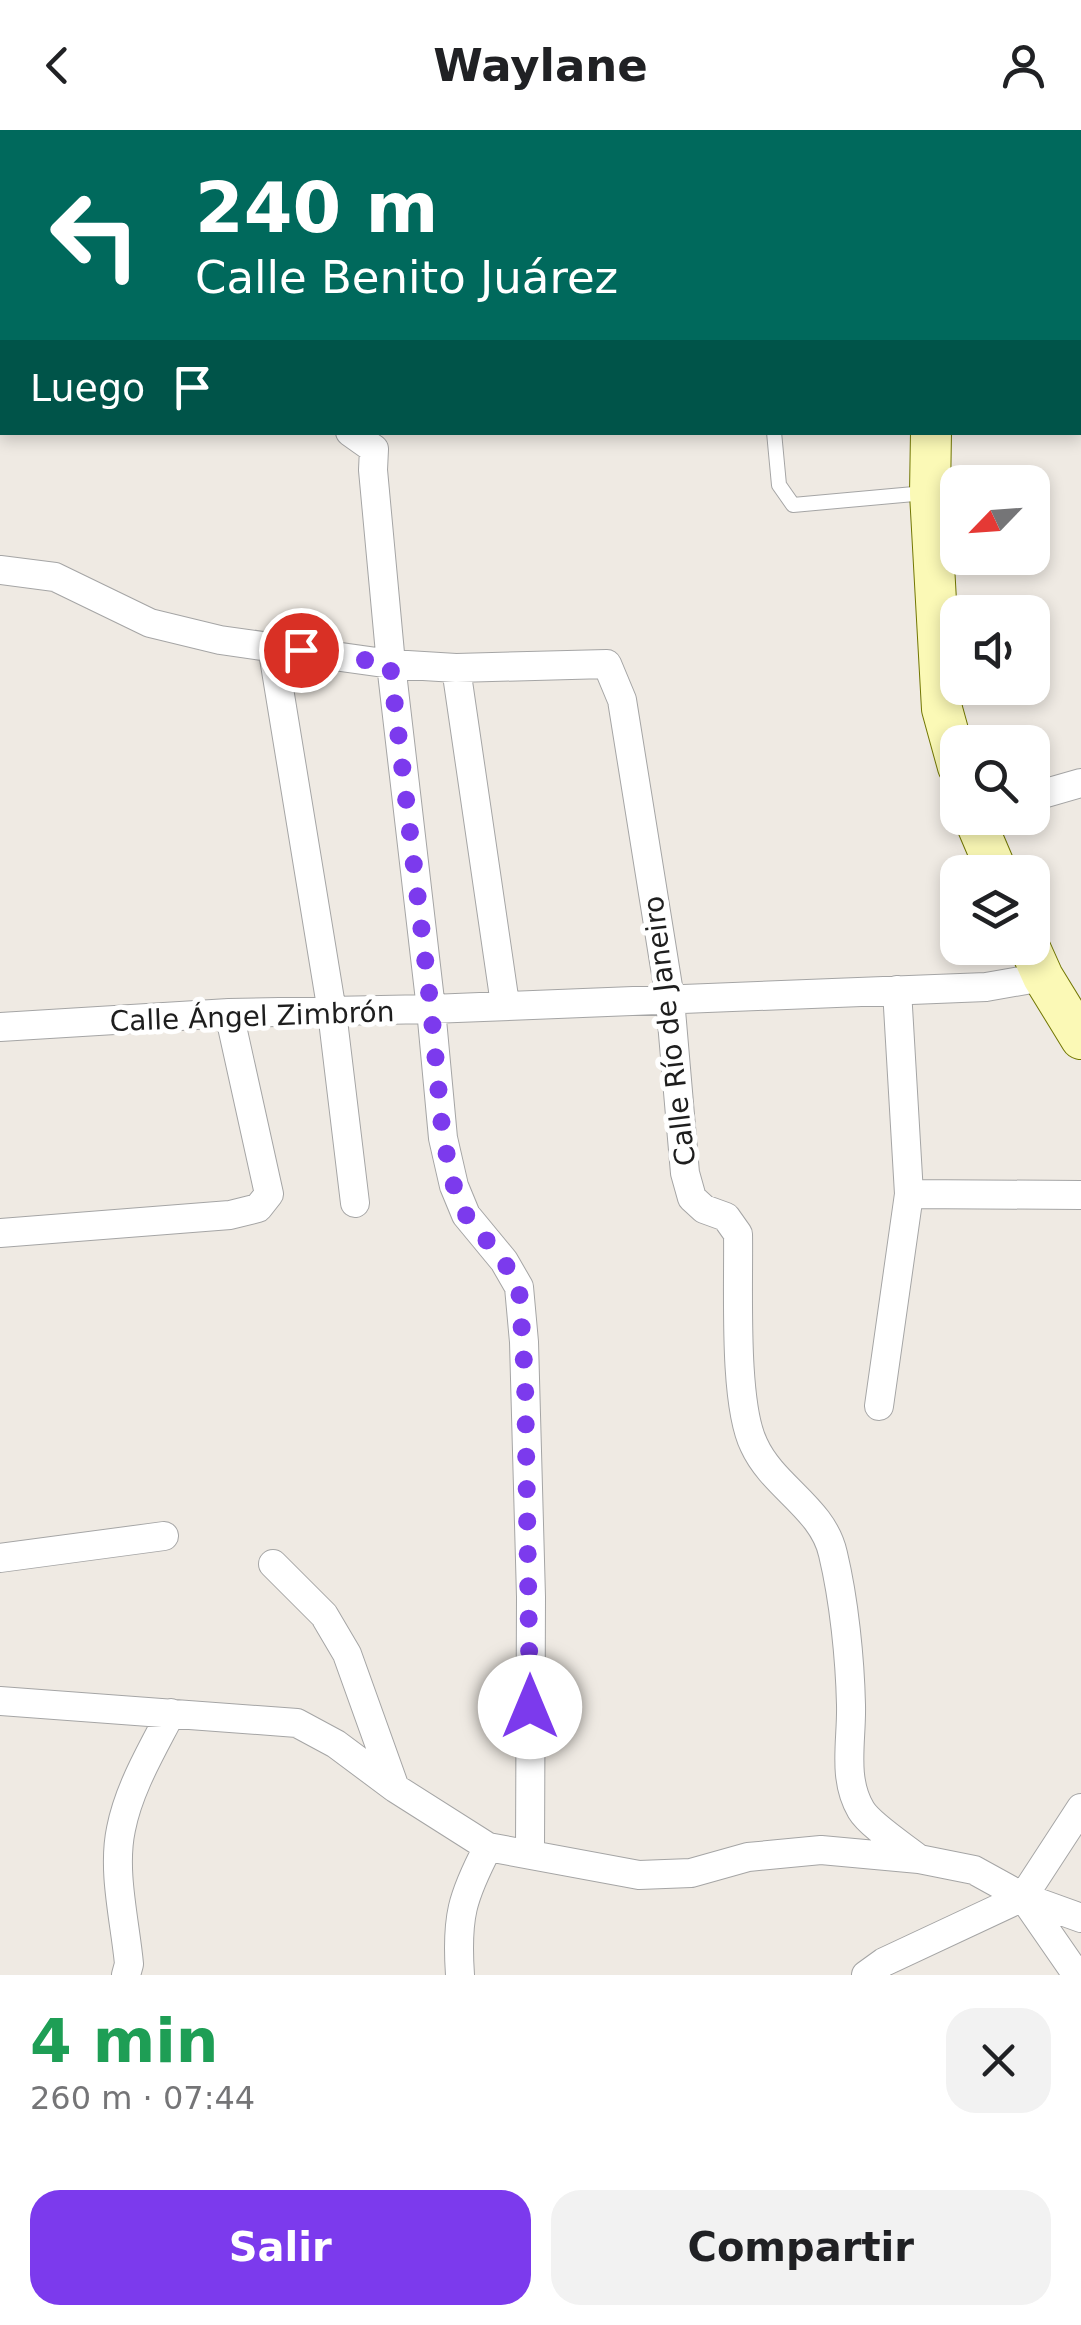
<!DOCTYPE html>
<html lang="es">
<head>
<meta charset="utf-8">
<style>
	body { margin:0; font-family:"DejaVu Sans",sans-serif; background:#f2f2f2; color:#202124; height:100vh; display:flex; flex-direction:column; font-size:38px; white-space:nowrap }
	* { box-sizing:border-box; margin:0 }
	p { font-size:32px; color:#757577 }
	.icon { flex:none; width:55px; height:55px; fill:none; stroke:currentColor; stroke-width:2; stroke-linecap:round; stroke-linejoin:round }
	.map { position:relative; height:1845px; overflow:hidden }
	.sheet { display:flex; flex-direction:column; background:#fff; flex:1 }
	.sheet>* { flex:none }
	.hud { position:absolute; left:0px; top:0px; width:1082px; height:305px; box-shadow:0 5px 15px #0003; background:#00695c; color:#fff; overflow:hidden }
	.needle { width:65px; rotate:245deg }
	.tools { position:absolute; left:940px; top:335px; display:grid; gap:20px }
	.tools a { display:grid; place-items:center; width:110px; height:110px; border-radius:20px; background:#fff; box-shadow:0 5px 15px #0003; font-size:50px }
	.pin { position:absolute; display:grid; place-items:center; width:85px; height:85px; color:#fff; margin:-42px; border:5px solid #fff; border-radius:50%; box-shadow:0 2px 10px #0007 }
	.me { position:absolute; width:110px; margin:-55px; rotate:0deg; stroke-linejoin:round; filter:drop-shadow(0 0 8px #0008) }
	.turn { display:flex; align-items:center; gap:35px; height:210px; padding:0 30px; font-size:45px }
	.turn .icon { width:130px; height:130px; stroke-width:2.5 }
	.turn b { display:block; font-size:70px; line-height:85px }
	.then { display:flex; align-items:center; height:95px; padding:0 30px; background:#0003; gap:20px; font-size:38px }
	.round { display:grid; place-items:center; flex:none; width:105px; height:105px; border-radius:30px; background:#f2f2f2 }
	.head { display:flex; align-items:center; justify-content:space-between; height:170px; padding:0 30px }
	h1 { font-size:60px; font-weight:600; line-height:75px; color:#1e9e55 }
	.button { display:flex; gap:20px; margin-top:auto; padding:20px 30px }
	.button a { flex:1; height:115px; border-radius:30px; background:#7c3aed; color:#fff; font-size:40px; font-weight:600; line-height:115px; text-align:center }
	.button a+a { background:#f2f2f2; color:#202124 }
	header { display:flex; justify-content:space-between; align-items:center; height:130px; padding:0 30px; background:#fff; font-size:45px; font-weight:600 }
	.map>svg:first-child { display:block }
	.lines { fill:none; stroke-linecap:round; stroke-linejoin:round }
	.lane-casing { stroke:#a5a5a5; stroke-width:16 }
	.street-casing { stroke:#a5a5a5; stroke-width:30 }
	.secondary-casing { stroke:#727703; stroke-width:42 }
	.lane { stroke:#fff; stroke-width:14 }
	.street { stroke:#fff; stroke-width:28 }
	.secondary { stroke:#fbf9b6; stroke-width:40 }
	.route { stroke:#7c3aed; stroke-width:18; stroke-dasharray:0 32.4 }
	.labels { text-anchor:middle; stroke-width:10; stroke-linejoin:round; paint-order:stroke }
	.street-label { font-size:28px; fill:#1e1e1e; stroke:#fff }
</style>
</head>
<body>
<header><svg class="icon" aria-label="back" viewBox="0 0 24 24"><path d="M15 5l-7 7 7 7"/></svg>Waylane<svg class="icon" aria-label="person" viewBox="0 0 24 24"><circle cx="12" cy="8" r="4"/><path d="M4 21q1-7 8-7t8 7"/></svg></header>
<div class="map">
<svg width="1081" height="1845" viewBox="0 0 1081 1845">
	<rect width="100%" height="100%" fill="#efeae3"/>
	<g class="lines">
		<defs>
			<path id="lane" d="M774 302 779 355 793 375 925 363"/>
			<path id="street" d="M179 0 180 2
				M547 2V0
				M350 302 374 319
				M374 319 373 340 391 534 431 879 443 1008 454 1056 466 1085 504 1131 519 1157 524 1212 531 1467 530 1723
				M0 440 55 447 150 493 220 510 391 534 456 538 607 534 622 570 670 869 685 1043 692 1068 704 1079 726 1087 738 1104C739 1155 733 1273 754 1315 773 1357 823 1378 833 1424 844 1470 850 1529 851 1575 852 1610 842 1648 861 1680 870 1695 904 1717 919 1729
				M272 516 332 882 355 1073
				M456 538 505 874
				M1032 667 1081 653
				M0 897 229 883 431 879 986 857 1043 847
				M909 1064 1081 1065
				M0 1103 230 1085 258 1078 269 1064 229 883
				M879 1276 909 1064 897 860
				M0 1428 164 1406
				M273 1434 324 1485 347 1524 395 1658
				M0 1571 297 1593 336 1614 395 1658 488 1717 639 1745 691 1743 748 1727 821 1720 919 1729 974 1740 1023 1767 1081 1788
				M1023 1767 1081 1678
				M1023 1767 1077 1845
				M126 1845 129 1834C125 1791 112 1741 121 1699 129 1658 152 1620 171 1583
				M460 1845C456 1787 462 1767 488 1717
				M866 1845 884 1832 1023 1767"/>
			<path id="secondary" d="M936 2V0
				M931 302 930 363 942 579 958 637
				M974 688 997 742
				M1030 818 1043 847 1081 909"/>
		</defs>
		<use href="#lane" class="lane-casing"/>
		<use href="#street" class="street-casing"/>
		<use href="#secondary" class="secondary-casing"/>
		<use href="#lane" class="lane"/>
		<use href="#street" class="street"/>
		<use href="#secondary" class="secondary"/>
	</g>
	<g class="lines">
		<path class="route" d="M301 520 390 534 431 879 443 1008 454 1056 466 1085 504 1132 519 1157 525 1248 530 1577"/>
	</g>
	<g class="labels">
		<g class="street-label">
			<text transform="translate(252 886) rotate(-2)" y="10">Calle Ángel Zimbrón</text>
			<text transform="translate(669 901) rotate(-97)" y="10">Calle Río de Janeiro</text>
		</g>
	</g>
</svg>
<div class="tools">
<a><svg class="needle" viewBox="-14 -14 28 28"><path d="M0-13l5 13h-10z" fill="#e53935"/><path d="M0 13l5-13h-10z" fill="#757577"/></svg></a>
<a><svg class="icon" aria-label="sound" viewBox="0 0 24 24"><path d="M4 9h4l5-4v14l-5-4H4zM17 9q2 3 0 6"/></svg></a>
<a><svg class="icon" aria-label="search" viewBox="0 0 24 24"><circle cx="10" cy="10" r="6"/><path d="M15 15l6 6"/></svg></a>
<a><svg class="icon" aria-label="layers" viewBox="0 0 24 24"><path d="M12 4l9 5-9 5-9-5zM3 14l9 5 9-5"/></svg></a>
</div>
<div class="pin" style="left:301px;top:520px;background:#d93025"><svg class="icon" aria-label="arrive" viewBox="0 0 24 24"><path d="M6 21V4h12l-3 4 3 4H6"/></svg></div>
<svg class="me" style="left:530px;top:1577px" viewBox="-20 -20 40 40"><circle r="19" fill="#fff"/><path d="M0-13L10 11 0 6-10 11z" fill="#7c3aed"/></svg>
<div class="hud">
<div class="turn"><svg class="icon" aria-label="left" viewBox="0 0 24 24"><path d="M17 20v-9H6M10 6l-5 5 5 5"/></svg><div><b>240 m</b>Calle Benito Juárez</div></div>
<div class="then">Luego<svg class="icon" aria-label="arrive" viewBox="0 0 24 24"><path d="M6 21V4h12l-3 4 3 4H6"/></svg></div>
</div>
</div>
<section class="sheet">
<div class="head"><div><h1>4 min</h1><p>260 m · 07:44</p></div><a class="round"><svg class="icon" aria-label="close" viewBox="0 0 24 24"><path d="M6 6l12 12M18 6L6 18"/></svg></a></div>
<div class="button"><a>Salir</a><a>Compartir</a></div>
</section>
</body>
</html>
